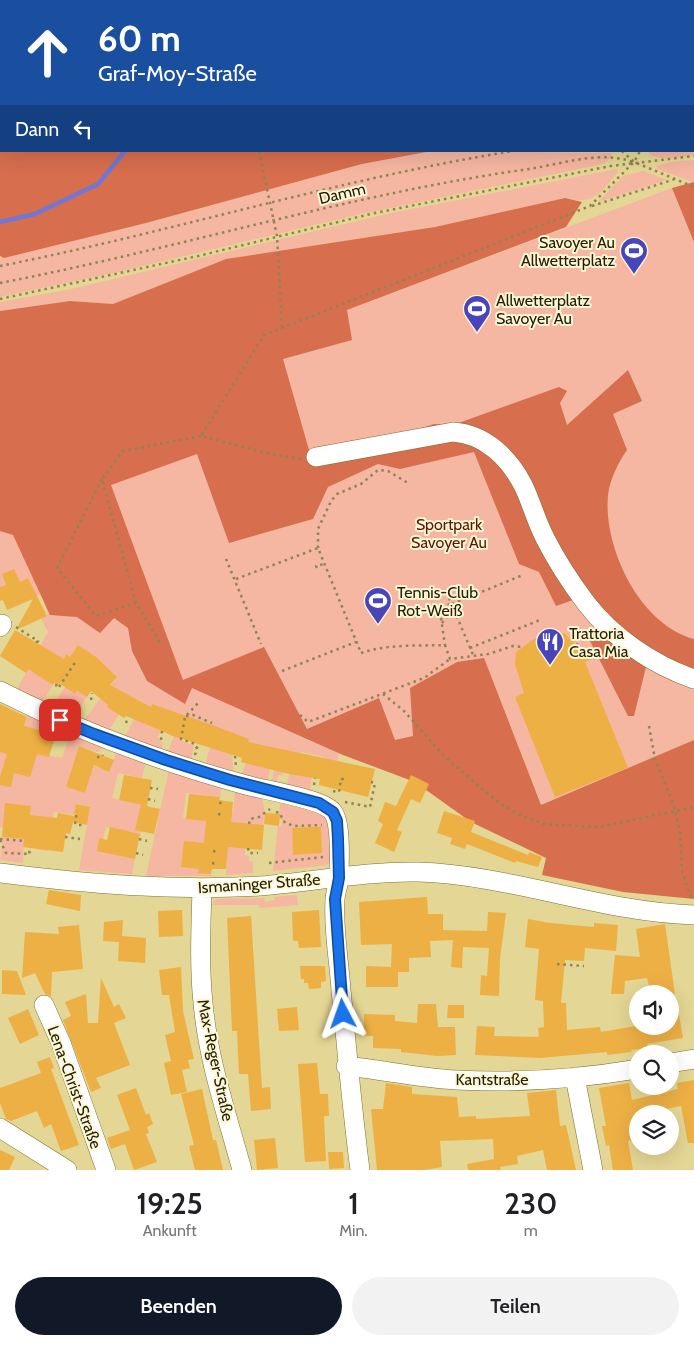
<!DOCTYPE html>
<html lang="de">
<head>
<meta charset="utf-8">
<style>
	body { margin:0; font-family:Cabin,sans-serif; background:#f2f2f2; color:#202124; height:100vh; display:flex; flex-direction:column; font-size:19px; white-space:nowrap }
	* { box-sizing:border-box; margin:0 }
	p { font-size:16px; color:#757577 }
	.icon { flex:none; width:28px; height:28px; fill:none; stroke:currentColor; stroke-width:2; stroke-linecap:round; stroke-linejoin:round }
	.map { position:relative; height:1170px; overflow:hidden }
	.panel { display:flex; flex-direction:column; background:#fff; flex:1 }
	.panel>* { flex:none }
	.hud { position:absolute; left:0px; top:0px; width:695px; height:152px; box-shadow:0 5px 20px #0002; background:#1a4fa0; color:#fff; overflow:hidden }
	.buttons { position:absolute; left:629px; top:985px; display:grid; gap:10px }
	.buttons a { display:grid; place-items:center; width:50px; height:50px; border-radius:50%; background:#fff; box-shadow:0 5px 20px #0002; font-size:25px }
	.pin { position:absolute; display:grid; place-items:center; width:42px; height:42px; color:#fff; margin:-21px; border-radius:10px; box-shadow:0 2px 8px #0006 }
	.me { position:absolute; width:55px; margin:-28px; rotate:356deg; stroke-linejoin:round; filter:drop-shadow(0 0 4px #0008) }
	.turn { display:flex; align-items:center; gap:18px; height:105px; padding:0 15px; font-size:22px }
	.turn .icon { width:65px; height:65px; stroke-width:2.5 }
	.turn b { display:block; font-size:35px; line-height:42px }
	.then { display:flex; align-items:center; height:48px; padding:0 15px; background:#0003; gap:10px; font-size:19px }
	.eta { display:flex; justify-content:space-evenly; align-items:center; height:85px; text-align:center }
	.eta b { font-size:30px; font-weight:600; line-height:35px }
	.button { display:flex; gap:10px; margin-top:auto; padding:10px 15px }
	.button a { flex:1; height:58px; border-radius:30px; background:#111827; color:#fff; font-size:20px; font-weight:600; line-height:58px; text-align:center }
	.button a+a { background:#f2f2f2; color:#202124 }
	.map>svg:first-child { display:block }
	.green { fill:#f5b6a2; fill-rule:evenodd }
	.forest { fill:#d76e4d }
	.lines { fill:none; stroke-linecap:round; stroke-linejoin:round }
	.stream { stroke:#7077d4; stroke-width:4.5 }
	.building { fill:#edb045 }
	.minor-casing { stroke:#7d702f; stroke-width:20 }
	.path { stroke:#8e8454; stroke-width:2.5; stroke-dasharray:2.5 4; stroke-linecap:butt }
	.minor { stroke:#fff; stroke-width:19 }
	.route-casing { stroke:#114b97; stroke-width:12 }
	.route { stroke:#1a73e8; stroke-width:9 }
	.labels { text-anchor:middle; stroke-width:4; stroke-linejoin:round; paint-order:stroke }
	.street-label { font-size:16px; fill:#262106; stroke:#fdf7d6 }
	.poi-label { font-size:16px; fill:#262106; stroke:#fdf7d6; text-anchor:start }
	.park-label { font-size:16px; fill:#5a1801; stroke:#fdf7d6 }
</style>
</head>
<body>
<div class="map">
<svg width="694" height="1170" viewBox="0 0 694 1170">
	<rect width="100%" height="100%" fill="#e4d694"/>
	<path class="green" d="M694 131V155C682 156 656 163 648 152L694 151Z
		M432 151 612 153 610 159 603 164 352 216 122 271 0 297V258L146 223 362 164Z
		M694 160V740L541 805 540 802 471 822 415 782 339 753 335 769 323 766 324 757 301 752 297 774 312 777 310 787 313 795 286 789 292 761 286 760 282 776 278 775 276 786 271 785 274 770 283 750 258 744 270 769 267 783 241 777 248 756 217 750 232 755 234 775 205 765 211 744 189 718 182 741 194 746 191 760 168 752 175 733 176 713 152 704 144 724 160 731 158 737 163 744 161 750 125 737 143 702 117 690 107 706 119 714 111 727V732L83 721 117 677 107 668 67 689 75 694 77 691 87 697 73 717 51 708 88 652 78 645 70 657 66 655 64 659 53 652 52 653 38 675 53 685 41 703 17 689 48 632 41 618 48 615 41 594 36 596 28 578 20 582 14 569 2 574 6 585 0 587V490L347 310 672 188 693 182 657 169 656 166 671 162Z
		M617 169 618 172C599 194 595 205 565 198L435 227 226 259 113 304 70 301 0 311V302L71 289 391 213Z
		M643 171 667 180 598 202 623 176Z
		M29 712 55 726 54 734 35 729 29 752 62 758 71 732 106 745 98 752 79 746 66 787 85 793 94 766 109 771 117 751 146 761 142 778 118 773 112 798 148 806 142 831 140 834 106 827 103 839H99L97 850 135 859 132 874 79 870 90 807 77 803 74 815 54 812 47 851 35 849 38 816 30 815 31 806 7 837 24 839 23 863 0 860 4 828 0 827V752L7 754 24 728Z
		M169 769 221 787 220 797 186 793 183 818 215 821 205 843 184 842 181 867 212 870 211 876H146Z
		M235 791 262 798 265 812 263 825 230 822 227 812H233Z
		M280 803 320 813 326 817 329 825 330 859 327 865 273 871 278 826H281L282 820H279ZM321 827 322 853 293 855 292 828Z
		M222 846 245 848V855L249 856V861H253V873L226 875 227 859Z
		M297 895 298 905 261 908 258 905H212L216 899 264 898 265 902 275 900 274 897Z"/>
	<path class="forest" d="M0 0H694V106V1H1V151H432L362 164 146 223 4 258 0 256Z
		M694 182V242L672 188Z
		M565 198 582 202 566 227 347 310 352 340 283 359 313 464 434 424 453 425 559 387 567 391 560 403 567 425 628 370 642 401 613 414 627 450C618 463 610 479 608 495 603 548 640 625 694 639V672C648 649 623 633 587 595L556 606 539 572 519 564 474 452 400 469 378 464 328 487 313 519 229 543 197 454 111 485 183 680 264 647 307 729 379 698 395 740 413 736 410 688 457 662 484 658 541 805 694 740V899L623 892 542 875 546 858 471 822 415 782 343 755 192 688 185 704 147 681 132 651 128 628 114 618 100 633 77 617 50 615 13 535 0 531V311L70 301 113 304 226 259 435 227Z
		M594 629 646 667 634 716H628L586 633Z"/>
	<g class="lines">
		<path class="stream" d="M244 1 245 0
			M0 222 35 214 98 184 125 151"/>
	</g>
	<path class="building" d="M14 569 20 582 28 578 47 616 16 630 33 599 7 610 3 600 0 601V587L6 585 2 574Z
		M15 630 64 659 66 654 70 657 78 645 96 657 117 677 110 685 151 707 152 704 212 725 249 739 248 742 375 769 368 797 319 785 320 779 289 774 241 762 242 758 173 736 126 716 124 718 107 707 108 705 91 691 87 697 77 691 75 694 59 683 58 686 54 683 53 685 28 669 26 673 0 656Z
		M564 633 573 641 580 653 590 648 594 658 585 662 628 768 555 797 515 697 524 693 515 664 516 652 534 639 543 636Z
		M0 704 27 717 24 726 56 734 49 757 37 754 30 777 14 773 11 787 0 785V777L7 754 0 752Z
		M79 746 114 760 109 772 94 765 85 793 66 787Z
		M124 775 152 780 147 806 119 800Z
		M411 775 429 784 420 803 411 799 397 830 402 832 394 852 375 843 383 824 378 821 385 802 396 806Z
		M189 794 220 797 219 800 233 802 231 822 264 825 262 850 228 847 226 869H212L210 874 198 873 199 869 181 867 184 841 204 843 206 821 186 819Z
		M5 803 31 806 30 815 57 818 58 813 74 816 76 804 90 807 87 825 73 822 70 834 66 833 63 852 23 847 24 839 2 837Z
		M141 805 160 809 154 834 135 830Z
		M444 811 475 821 471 832 528 855 529 852 542 857 538 867 516 861 515 863 467 844 465 849 450 844 452 838 437 833Z
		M265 813 280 814 279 826 264 824Z
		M110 827 140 834 135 859 97 851 99 838 107 840Z
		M307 827H321L322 853 293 855 292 828Z
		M49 890 81 895 80 911 46 904Z
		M427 897 428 914H443V930L487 931 488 912 506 913 500 958 499 996 480 995 481 975 487 976 489 948 463 947 462 968 451 967 453 940 430 941 431 957 409 958V972H398V987H366V966L391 967 392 944 361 945 359 902Z
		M182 910 183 936 159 937 158 911Z
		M319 910 321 947 299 948 298 941H293L292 912Z
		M251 916 262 1088 270 1087 271 1109 251 1111 248 1074H239L237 1031H232L227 918Z
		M528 919 550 923 594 927V923L618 925 616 951 585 948 584 961 565 960 561 1003H566L567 1030 600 1027 601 1032 636 1026H670V998L676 997 683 1038 647 1044 648 1048 631 1050 632 1052 607 1055V1052L540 1058 475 1055 477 1026 495 1027 494 1036 539 1037 538 1028 544 1027 543 1001 535 1000 539 949 525 947Z
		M123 920 122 936 146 938 145 963 118 961 119 942 103 941 104 922Z
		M665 924 675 994H651L647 978 625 981 624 994H611L615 955 640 957 636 929Z
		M79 925 83 969 52 972 51 997 45 994 35 973 22 978 25 932 59 934 58 927Z
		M300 966H325L326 981 321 982V988L309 989 308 983H304V979H301Z
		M181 967 183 1011 194 1059 188 1060 190 1068 182 1070 187 1092 171 1095 164 1063 171 1061 165 1035 175 1032 169 995H162L159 970Z
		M2 970 17 971 26 995 2 994Z
		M101 978 114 1007 119 1004 126 1018 114 1023 130 1065 96 1078 101 1088 91 1092 63 1020 71 1016 65 1002 86 994 88 1023H98Z
		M418 1004H436L438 1027H455L456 1055 437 1056 401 1052V1049L373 1048V1036H364V1014L395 1015V1021L417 1023Z
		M448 1005H464V1018H447Z
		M297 1007 299 1030 279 1031 277 1009Z
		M28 1009 39 1035 20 1044 8 1018Z
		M50 1057 54 1068 51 1069 79 1145 61 1151 51 1124 44 1128 37 1111 11 1121 6 1119 0 1103V1088L41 1073 37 1062Z
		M317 1063 320 1094H328L329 1116H324L326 1161 305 1162 298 1064Z
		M694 1080V1143H688L681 1106 656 1111V1114H638V1119L632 1120 636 1140 628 1141 633 1170H613L609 1145 606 1146 602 1126H606L599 1088 629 1083 632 1100 678 1089 677 1083Z
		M386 1083 412 1087V1094L457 1097 459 1117 476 1116V1119L530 1116 527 1093 556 1090 560 1126 566 1125 576 1170H547L543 1150 517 1156 518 1164 500 1167 501 1170H468L467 1164 494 1159 493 1139 440 1141 442 1167 424 1170H377L371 1109H383Z
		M136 1088 146 1115 149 1113 153 1124 147 1127 149 1133 146 1134 157 1162 134 1170 125 1144 111 1149 107 1138 130 1130 117 1095Z
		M202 1089 213 1140H216L223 1170H195L189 1146 194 1145 181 1094Z
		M275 1138 278 1168 257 1170 254 1140Z
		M0 1150 15 1157 9 1170H0Z
		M328 1152H343L344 1168 329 1169Z"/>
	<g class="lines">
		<defs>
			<path id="minor" d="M316 457 453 432C485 434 509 458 523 485 531 501 536 521 545 538 556 560 571 583 586 603 612 637 653 665 694 679
				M0 627 2 624
				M0 691C79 731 161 762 246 785 264 790 322 799 332 811 342 822 339 862 339 877 339 885 335 892 335 900 333 929 339 960 341 990 347 1050 352 1110 360 1170
				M0 873C87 884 173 891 260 886 313 882 365 871 418 872 512 875 600 912 694 915
				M202 888C201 926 199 965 203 1003 208 1060 227 1115 242 1170
				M44 1005 61 1043 106 1170
				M670 1063 694 1059
				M346 1066C383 1070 419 1078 456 1080 516 1083 578 1079 638 1069
				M575 1077 593 1170
				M0 1128 67 1170"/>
		</defs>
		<use href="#minor" class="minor-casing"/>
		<path class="path" d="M48 0 60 1
			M259 151 277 236 282 328
			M622 151 634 162 694 187
			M592 206 675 179
			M0 266C172 232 339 179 513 151
			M0 283C177 249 350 194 529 169 562 164 600 150 633 162
			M0 299 198 256 375 213 611 166 694 156
			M301 459 270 454 201 436 264 335 590 206 634 162 640 151
			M102 479 57 568 96 616 136 603 161 644
			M318 548V529L331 501 337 494 361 484 378 470 388 471 408 483
			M226 559 261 644
			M317 568 316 566 324 564
			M236 579 318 548 361 653
			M449 598 474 657
			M136 603 102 479 123 451 201 436
			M452 604 523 575
			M441 618 445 645
			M442 623 448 615 450 589
			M16 627 38 641 34 645
			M576 645 580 643
			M470 648 540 620
			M361 653C387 644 417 646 445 645L450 659 488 654 513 646 523 647
			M282 671 356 642
			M56 684 57 688 59 687 76 661
			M383 694 404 711 445 757 486 792 501 804 522 816 544 824 599 827 694 807
			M91 700 92 693
			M300 715 308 722 424 678 450 659
			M186 716 193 715 212 723
			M126 723 128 717
			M649 726 655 759 673 803 680 831 682 871 691 898
			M162 731 161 740 164 741
			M197 749 195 744 181 739 185 717 200 701
			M195 755 198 744
			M235 756 236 766
			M97 757H102L103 755
			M314 785 315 778
			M150 788 158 789
			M333 791 339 792 341 779H344
			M148 799 155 801
			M345 802 370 807 375 783 371 782
			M219 803H224
			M276 812 280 813 283 821 293 826 322 825
			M218 814 223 815
			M75 824 77 811
			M249 824 250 819 259 817 270 809
			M79 825H83
			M65 837 80 839
			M0 839 24 841
			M139 839 147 841
			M0 840 6 853 30 854 28 848
			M248 848 249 853H258
			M213 851 218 852
			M136 853 143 855
			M212 863 217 864
			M269 863 323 857
			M557 964 584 966"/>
		<use href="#minor" class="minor"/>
	</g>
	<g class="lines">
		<defs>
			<path id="route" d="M60 720 94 734 166 760 230 780 319 803 333 812 337 821 338 839 339 878 335 899 343 1014"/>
		</defs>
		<use href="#route" class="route-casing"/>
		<use href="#route" class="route"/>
	</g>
	<defs>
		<symbol id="stadium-pin" viewBox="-11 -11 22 30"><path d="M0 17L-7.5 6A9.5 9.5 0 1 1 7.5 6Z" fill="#4845bb" stroke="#fdf7d6"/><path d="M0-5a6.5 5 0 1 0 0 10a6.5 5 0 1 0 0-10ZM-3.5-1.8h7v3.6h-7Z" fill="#fff"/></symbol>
		<symbol id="restaurant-pin" viewBox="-11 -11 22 30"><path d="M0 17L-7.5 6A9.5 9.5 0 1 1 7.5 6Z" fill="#4845bb" stroke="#fdf7d6"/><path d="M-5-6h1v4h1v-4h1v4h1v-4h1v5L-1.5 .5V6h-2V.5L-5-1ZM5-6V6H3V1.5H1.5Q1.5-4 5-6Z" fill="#fff"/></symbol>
	</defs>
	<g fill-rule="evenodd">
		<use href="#stadium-pin" x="618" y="235" width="32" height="43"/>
		<use href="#stadium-pin" x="461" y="293" width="32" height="43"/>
		<use href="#stadium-pin" x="362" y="585" width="32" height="43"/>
		<use href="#restaurant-pin" x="534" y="626" width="32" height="43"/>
	</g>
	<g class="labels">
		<g class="street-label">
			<text transform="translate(342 193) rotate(-13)" y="6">Damm</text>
			<text transform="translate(259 883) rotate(-4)" y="6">Ismaninger Straße</text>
			<text transform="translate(216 1060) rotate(78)" y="6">Max-Reger-Straße</text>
			<text x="492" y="1085">Kantstraße</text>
			<text transform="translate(75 1087) rotate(70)" y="6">Lena-Christ-Straße</text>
		</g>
		<g class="poi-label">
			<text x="615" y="248" text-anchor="end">Savoyer Au<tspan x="615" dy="18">Allwetterplatz</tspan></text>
			<text x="496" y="306">Allwetterplatz<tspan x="496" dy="18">Savoyer Au</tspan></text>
			<text x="397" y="598">Tennis-Club<tspan x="397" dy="18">Rot-Weiß</tspan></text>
			<text x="569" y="639">Trattoria<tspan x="569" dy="18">Casa Mia</tspan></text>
		</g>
		<g class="park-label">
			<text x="449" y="530">Sportpark<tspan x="449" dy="18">Savoyer Au</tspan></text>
		</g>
	</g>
</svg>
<div class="buttons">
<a><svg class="icon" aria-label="sound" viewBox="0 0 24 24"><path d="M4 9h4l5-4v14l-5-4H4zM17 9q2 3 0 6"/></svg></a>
<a><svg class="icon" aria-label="search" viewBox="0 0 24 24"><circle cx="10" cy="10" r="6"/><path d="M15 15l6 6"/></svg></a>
<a><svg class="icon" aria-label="layers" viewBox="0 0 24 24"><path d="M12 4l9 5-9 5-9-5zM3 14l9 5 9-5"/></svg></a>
</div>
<div class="pin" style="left:60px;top:720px;background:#d93025"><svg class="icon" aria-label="arrive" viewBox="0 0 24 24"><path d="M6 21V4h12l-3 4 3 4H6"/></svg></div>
<svg class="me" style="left:343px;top:1014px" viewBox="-20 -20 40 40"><path d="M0-17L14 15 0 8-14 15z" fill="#1a73e8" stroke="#fff" stroke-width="4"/></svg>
<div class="hud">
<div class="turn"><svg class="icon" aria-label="ahead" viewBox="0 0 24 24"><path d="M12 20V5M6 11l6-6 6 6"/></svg><div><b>60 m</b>Graf-Moy-Straße</div></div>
<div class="then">Dann<svg class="icon" aria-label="left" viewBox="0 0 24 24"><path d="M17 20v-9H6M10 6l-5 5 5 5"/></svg></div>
</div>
</div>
<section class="panel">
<div class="eta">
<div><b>19:25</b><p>Ankunft</p></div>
<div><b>1</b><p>Min.</p></div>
<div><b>230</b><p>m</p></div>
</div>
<div class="button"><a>Beenden</a><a>Teilen</a></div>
</section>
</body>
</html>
